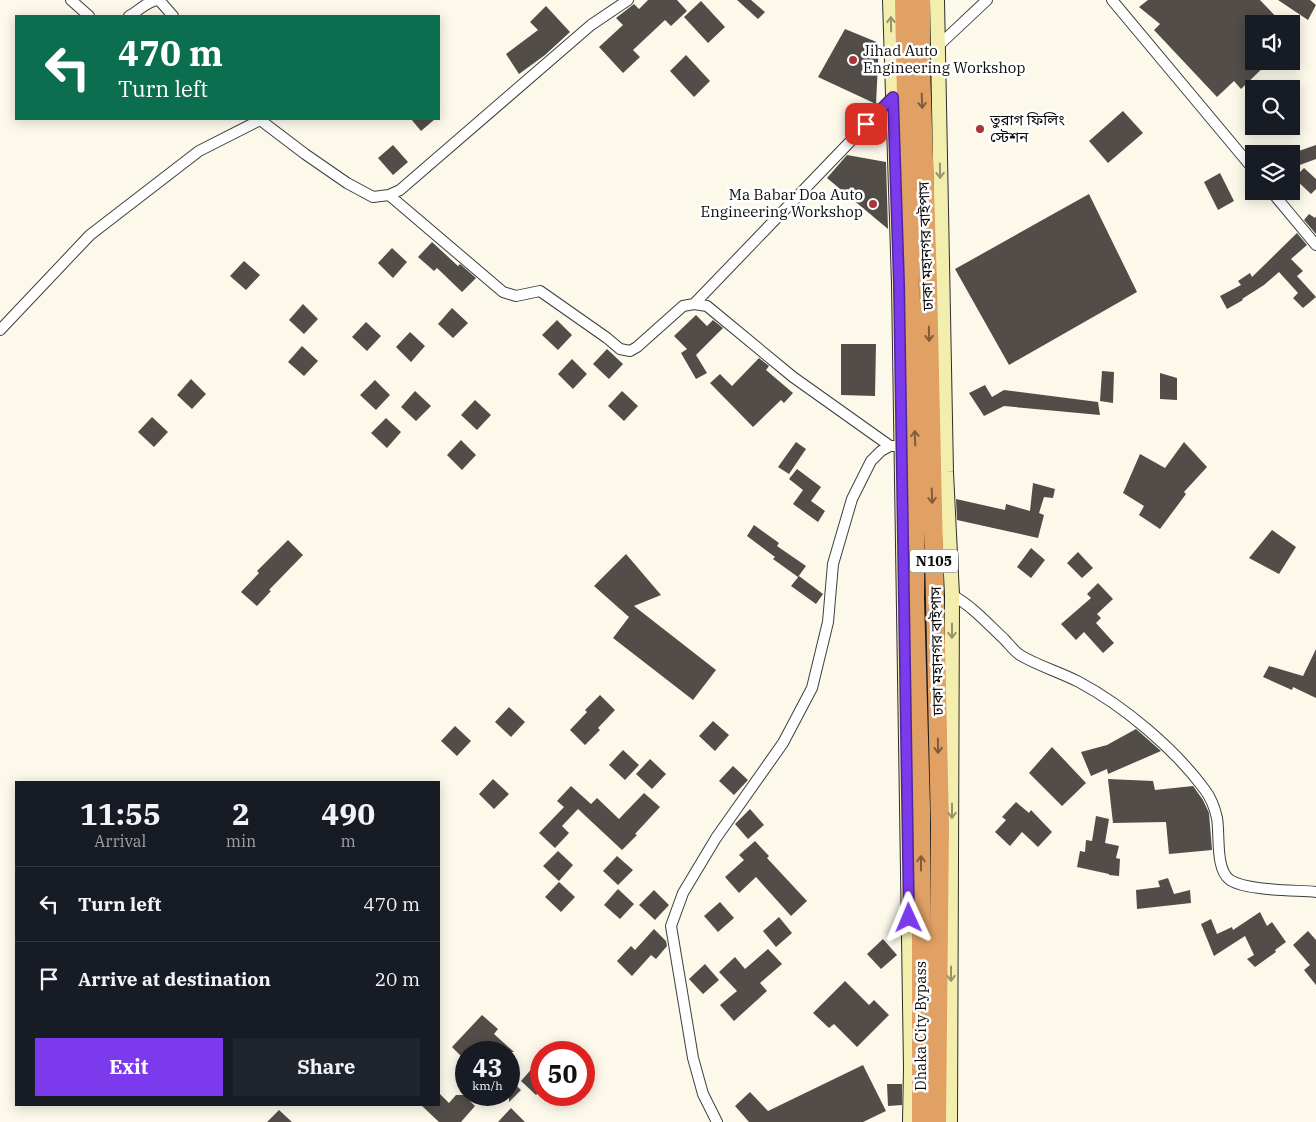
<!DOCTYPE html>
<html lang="en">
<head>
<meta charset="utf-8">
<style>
	body { margin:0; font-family:"IBM Plex Serif","Noto Sans Bengali",serif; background:#20242c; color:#f1f3f6; height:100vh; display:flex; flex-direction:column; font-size:19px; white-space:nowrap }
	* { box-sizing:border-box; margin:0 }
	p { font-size:16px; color:#9ea1a6 }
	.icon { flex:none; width:28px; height:28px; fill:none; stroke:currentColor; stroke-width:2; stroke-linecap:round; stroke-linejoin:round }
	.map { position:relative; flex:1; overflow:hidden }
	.panel { position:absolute; left:15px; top:781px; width:425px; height:325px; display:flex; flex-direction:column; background:#171b24; border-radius:0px; box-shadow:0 2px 12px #0003 }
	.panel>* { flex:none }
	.guide { position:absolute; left:15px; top:15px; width:425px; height:105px; border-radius:0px; box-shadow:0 2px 12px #0003; background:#0b6e4f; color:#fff; overflow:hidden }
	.controls { position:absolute; left:1245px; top:15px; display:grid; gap:10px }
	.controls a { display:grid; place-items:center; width:55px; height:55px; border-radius:0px; background:#171b24; box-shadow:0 2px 12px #0003; font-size:25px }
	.speed { position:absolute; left:455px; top:1041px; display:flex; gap:10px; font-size:25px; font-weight:700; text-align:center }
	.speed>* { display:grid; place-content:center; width:65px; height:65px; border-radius:50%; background:#171b24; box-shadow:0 2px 12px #0003; line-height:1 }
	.speed small { font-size:12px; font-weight:400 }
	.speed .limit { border:8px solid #d22; background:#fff; color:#111 }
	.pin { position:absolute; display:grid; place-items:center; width:42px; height:42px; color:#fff; margin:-21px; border-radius:10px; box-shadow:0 2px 8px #0006 }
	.me { position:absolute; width:55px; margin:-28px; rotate:359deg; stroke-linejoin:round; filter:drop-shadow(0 0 4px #0008) }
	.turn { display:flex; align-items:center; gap:18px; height:105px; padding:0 20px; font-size:22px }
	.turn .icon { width:65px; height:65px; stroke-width:2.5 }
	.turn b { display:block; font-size:35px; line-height:42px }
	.eta { display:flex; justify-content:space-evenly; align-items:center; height:85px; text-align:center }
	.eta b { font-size:30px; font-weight:700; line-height:35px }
	.primary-button { display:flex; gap:10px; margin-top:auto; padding:10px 20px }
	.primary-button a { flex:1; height:58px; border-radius:0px; background:#7c3aed; color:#fff; font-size:20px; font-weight:700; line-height:58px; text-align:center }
	.primary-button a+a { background:#20242c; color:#f1f3f6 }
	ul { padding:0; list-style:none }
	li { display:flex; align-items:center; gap:15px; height:75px; padding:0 20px; border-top:1px solid #363941 }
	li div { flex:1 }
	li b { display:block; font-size:19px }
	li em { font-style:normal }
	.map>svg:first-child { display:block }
	.building { fill:#524d49 }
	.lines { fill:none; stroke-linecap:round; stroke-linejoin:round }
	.street-casing { stroke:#3e3e3e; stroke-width:12 }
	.secondary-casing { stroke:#2d2d2d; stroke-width:16 }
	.highway-casing { stroke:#1c1c1c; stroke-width:20 }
	.street { stroke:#fff; stroke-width:10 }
	.secondary { stroke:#f4eeae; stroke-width:14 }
	.highway { stroke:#e1a064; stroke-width:18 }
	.oneway { stroke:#97936d }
	.oneway2 { stroke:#815d3c }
	.route-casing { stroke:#51269a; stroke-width:12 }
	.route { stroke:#7c3aed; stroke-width:9 }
	.poi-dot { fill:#a83538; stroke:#fff; stroke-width:2 }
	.labels { text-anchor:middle; stroke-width:5; stroke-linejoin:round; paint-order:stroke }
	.shield { fill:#fff; stroke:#545454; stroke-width:1 }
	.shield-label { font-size:14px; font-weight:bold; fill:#0b0b0b }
	.poi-label { font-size:15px; fill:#0b0b0b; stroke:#fff; text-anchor:start }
	.street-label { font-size:15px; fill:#0b0b0b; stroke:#fff }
</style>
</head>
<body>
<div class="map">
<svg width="1316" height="1122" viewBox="0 0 1316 1122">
	<rect width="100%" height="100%" fill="#fcf9eb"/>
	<path class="building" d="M648 0H677L687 11 671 26 665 20 633 50 640 57 623 73 599 47 623 25 616 18 634 4 639 9Z
		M737 0H751L765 12 758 19Z
		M1148 0H1260L1283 24H1254V61H1270L1241 89 1234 81 1217 97 1154 30 1160 24 1139 7Z
		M1278 0H1310L1316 5 1308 20Z
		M701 1 725 27 708 43 684 17Z
		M546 6 570 32 545 55 519 74 506 54 538 30 530 22Z
		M845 29 879 43 876 104 818 77Z
		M686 55 710 81 694 97 670 71Z
		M1123 111 1143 133 1108 163 1089 141Z
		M411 119H435L421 131Z
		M393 145 408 162 393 175 378 158Z
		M1316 145V159L1297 166 1293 153Z
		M847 155 886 162 888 229 827 178Z
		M1304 168 1316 179V189L1311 194 1294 178Z
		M1220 173 1234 201 1218 210 1204 182Z
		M1089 194 1137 292 1009 365 955 269Z
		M1309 214 1315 218 1316 216V234L1304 220Z
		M1297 233 1307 245 1291 259 1303 271 1297 276 1316 297 1303 308 1293 298 1298 293 1279 272 1264 285 1242 299 1243 300 1227 309 1220 296 1241 285 1238 281 1250 273 1252 277Z
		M432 242 458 266 460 264 476 278 462 292 437 268 434 271 418 257Z
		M392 248 407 262 393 278 378 263Z
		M244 261 260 275 246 290 230 276Z
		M303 304 318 319 304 334 289 320Z
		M452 308 468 323 453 338 438 324Z
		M696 315 707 326 713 320 723 328 696 355 707 373 696 379 681 353 687 349 674 336Z
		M557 320 572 335 558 350 542 335Z
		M366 322 381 336 367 351 352 337Z
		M410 332 425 346 411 362 396 347Z
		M841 344H876L875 396 841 395Z
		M302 346 318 361 304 376 288 362Z
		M607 349 623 364 609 379 593 364Z
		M759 358 769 366 766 370 793 393 784 403 781 400 753 427 710 383 720 374 732 386Z
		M572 359 587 374 573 389 558 374Z
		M1102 371 1114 372 1113 403 1100 401Z
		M1160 373 1177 378V400L1160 399Z
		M191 379 206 394 192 409 177 395Z
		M375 380 390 395 376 410 360 395Z
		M985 385 992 397 1004 390 1098 402 1100 415 1004 406 984 416 969 393Z
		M415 391 431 406 416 421 401 407Z
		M622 391 638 406 624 421 608 406Z
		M475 400 491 415 477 430 461 415Z
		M152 417 168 432 154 447 138 432Z
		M386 418 401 432 387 448 371 433Z
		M461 440 476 455 462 470 447 455Z
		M796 442 806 449 789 474 778 467Z
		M1184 442 1207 467 1184 492 1186 494 1160 529 1139 515 1144 506 1123 493 1140 454 1165 468Z
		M797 469 821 487 811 501 825 511 818 522 793 504 803 490 789 479Z
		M1033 483 1055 489 1053 498 1044 497 1039 513 1044 515 1038 538 957 520 956 499 1005 510 1006 504 1030 511Z
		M754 525 779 543 777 546 806 566 798 577 773 559 775 557 747 536Z
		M1272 530 1296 547 1279 574 1249 558Z
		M288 540 303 555 269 590 271 591 257 606 241 592 259 573 257 571Z
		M1031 548 1045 560 1031 578 1017 567Z
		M1078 552 1093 568 1082 578 1067 563Z
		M626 554 661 595 634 606 716 670 693 700 613 638 629 617 594 586Z
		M799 576 823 594 816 604 791 586Z
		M1098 583 1113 599 1097 614 1101 618 1096 623 1114 643 1103 653 1084 632 1076 640 1061 624 1091 598 1087 594Z
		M1316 649V698L1293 687 1292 690 1263 677 1269 666 1303 676Z
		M600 695 615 710 598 728 600 730 585 745 570 730 587 712 585 710Z
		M509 707 525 722 511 737 495 722Z
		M713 721 729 735 715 751 699 736Z
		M455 726 471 741 457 756 441 741Z
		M1136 729 1161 751 1108 774 1107 769 1091 776 1081 752 1107 745Z
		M1052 747 1086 783 1062 806 1029 773Z
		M623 750 639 765 625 780 609 765Z
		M650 759 666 774 652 789 636 774Z
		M733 766 748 780 734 795 719 781Z
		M493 779 509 794 494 809 479 794Z
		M1108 779 1153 781 1155 790 1193 786 1203 800 1209 813 1212 850 1169 854 1166 822 1113 823Z
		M571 786 591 804 597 798 619 819 644 793 660 807 635 834 637 835 622 850 578 809 562 826 569 833 555 848 539 833 564 807 557 801Z
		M1016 802 1029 813 1031 810 1052 832 1038 847 1022 832 1010 846 995 832 1006 820 1002 817Z
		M750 809 764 825 748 839 735 824Z
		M1096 816 1109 819 1105 843 1119 846 1116 858 1120 859 1119 876 1109 875V874L1077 867 1080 851 1085 852 1086 840 1092 841Z
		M755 841 769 856 767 858 807 901 791 916 756 877 739 893 725 877 744 860 739 855Z
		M558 851 573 865 559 881 543 866Z
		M617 856 633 870 618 885 603 871Z
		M1168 878 1174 894 1190 890 1191 903 1137 909 1136 890 1160 887 1158 881Z
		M559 882 575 897 561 912 545 897Z
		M618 889 634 904 620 919 604 905Z
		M654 890 669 905 655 920 639 905Z
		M720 902 734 918 718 932 704 916Z
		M1260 912 1267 926 1272 922 1286 942 1275 950 1276 952 1255 967 1247 959 1254 955 1245 936 1214 956 1201 924 1211 919 1217 934 1232 927 1233 930Z
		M779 917 792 933 776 947 763 931Z
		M654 929 666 941 667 946 656 959 651 955 632 976 617 961 631 946 635 950Z
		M1308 931 1316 940V985L1304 970 1310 965 1293 945Z
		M883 939 897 955 881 969 867 954Z
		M768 949 782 964 760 983 767 991 734 1021 720 1005 737 991 719 972 735 957 745 969Z
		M705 964 719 980 703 994 689 979Z
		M845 981 869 1005 874 1000 889 1015 857 1047 834 1024 829 1028 813 1013Z
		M482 1015 498 1029 494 1034 514 1052H466V1061L452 1047Z
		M535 1065 541 1071V1090L536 1095 521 1081Z
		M863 1065 886 1111 863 1122H749L735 1106 750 1092 768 1111Z
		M509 1079 521 1090 509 1102Z
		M887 1084H902V1105L888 1106Z
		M439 1093 449 1103 456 1095H472L468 1099 475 1106 461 1122H439L421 1105H439Z
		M511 1108 525 1122H498Z
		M279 1110 292 1122H267Z"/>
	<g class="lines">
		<defs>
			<path id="street" d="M71 0 89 16
				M1112 0 1254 170
				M129 16C139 11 148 0 159 0L173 16
				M938 46 987 0
				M259 119 305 154 347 183 373 197 389 195 400 190 591 25 628 0
				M1271 191 1316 245
				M389 195 503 292 516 296 540 291 607 338 620 349 630 351 637 347 683 306 694 304 707 306 793 377 890 446
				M694 304 893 97
				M0 330 90 235 199 151 260 120
				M952 595C972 606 987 623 1004 639 1009 644 1014 651 1020 655 1038 666 1060 672 1079 682 1124 706 1175 749 1205 790 1211 798 1215 809 1217 818 1220 835 1215 869 1230 880 1247 891 1295 890 1316 892
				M717 1122 703 1094 693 1058 671 926 683 893 716 838 783 743 812 688 828 622 833 564 852 499 871 461 881 451 890 446H901"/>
			<path id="secondary" d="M890 0 899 284 911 1068 910 1122
				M937 0 946 472 952 595 950 1122"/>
			<path id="highway" d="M904 0 910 291 916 467 915 599 921 809V1122
				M921 0V68L928 284 940 826 937 1122"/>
		</defs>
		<use href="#street" class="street-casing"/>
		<use href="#secondary" class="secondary-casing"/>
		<use href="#highway" class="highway-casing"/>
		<use href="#street" class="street"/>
		<use href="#secondary" class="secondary"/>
		<use href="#highway" class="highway"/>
	</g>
	<defs><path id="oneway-shaft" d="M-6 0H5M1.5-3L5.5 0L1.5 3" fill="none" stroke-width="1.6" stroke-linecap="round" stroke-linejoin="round" transform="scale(1.25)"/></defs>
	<g class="oneway">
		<use href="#oneway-shaft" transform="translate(891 24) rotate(-91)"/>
		<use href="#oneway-shaft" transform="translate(940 171) rotate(89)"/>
		<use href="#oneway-shaft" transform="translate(952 631) rotate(90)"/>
		<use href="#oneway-shaft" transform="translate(952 811) rotate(90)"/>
		<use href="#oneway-shaft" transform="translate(951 974) rotate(90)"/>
	</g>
	<g class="oneway2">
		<use href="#oneway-shaft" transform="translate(922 101) rotate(88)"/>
		<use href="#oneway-shaft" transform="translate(929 334) rotate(89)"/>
		<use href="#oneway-shaft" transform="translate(915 438) rotate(-92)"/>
		<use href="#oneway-shaft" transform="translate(932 496) rotate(88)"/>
		<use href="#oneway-shaft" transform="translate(938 746) rotate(89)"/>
		<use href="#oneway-shaft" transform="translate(921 863) rotate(-90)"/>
	</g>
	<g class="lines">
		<defs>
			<path id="route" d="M866 124 893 97 899 284 909 918"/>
		</defs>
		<use href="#route" class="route-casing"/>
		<use href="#route" class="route"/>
	</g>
	<g class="poi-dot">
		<circle cx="853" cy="60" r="5"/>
		<circle cx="980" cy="129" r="5"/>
		<circle cx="873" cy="204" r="5"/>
	</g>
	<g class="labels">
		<rect class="shield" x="910" y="549.5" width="48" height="23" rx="4"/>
		<g class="shield-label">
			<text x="934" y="566">N105</text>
		</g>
		<g class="poi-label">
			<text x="863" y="56">Jihad Auto<tspan x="863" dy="17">Engineering Workshop</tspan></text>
			<text x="990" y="125">তুরাগ ফিলিং<tspan x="990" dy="17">স্টেশন</tspan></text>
			<text x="863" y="200" text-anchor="end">Ma Babar Doa Auto<tspan x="863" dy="17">Engineering Workshop</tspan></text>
		</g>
		<g class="street-label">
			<text transform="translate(926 246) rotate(-92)" y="5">ঢাকা মহানগর বাইপাস</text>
			<text transform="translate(937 651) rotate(-91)" y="5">ঢাকা মহানগর বাইপাস</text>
			<text transform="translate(921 1026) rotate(-90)" y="5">Dhaka City Bypass</text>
		</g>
	</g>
</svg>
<div class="controls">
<a><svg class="icon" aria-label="sound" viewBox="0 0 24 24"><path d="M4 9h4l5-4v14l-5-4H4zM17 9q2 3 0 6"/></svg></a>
<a><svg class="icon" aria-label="search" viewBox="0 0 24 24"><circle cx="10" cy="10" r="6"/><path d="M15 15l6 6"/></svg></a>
<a><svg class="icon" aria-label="layers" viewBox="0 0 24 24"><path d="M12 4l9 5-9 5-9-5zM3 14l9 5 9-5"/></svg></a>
</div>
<div class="speed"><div>43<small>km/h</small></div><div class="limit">50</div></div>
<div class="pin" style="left:866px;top:124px;background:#d93025"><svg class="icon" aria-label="arrive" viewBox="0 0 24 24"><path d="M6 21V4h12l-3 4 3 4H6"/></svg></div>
<svg class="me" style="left:909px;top:918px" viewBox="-20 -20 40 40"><path d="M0-17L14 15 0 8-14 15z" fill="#7c3aed" stroke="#fff" stroke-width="4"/></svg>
<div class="guide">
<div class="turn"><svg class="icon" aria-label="left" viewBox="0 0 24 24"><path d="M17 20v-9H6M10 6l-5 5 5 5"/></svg><div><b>470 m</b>Turn left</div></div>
</div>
<section class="panel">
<div class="eta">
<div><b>11:55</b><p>Arrival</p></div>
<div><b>2</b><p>min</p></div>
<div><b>490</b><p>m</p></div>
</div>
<ul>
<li><svg class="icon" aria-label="left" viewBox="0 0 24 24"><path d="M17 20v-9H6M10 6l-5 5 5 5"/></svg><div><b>Turn left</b></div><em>470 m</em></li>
<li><svg class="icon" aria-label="arrive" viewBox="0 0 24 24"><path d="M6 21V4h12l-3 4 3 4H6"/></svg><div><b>Arrive at destination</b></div><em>20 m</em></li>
</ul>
<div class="primary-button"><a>Exit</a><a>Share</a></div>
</section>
</div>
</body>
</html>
